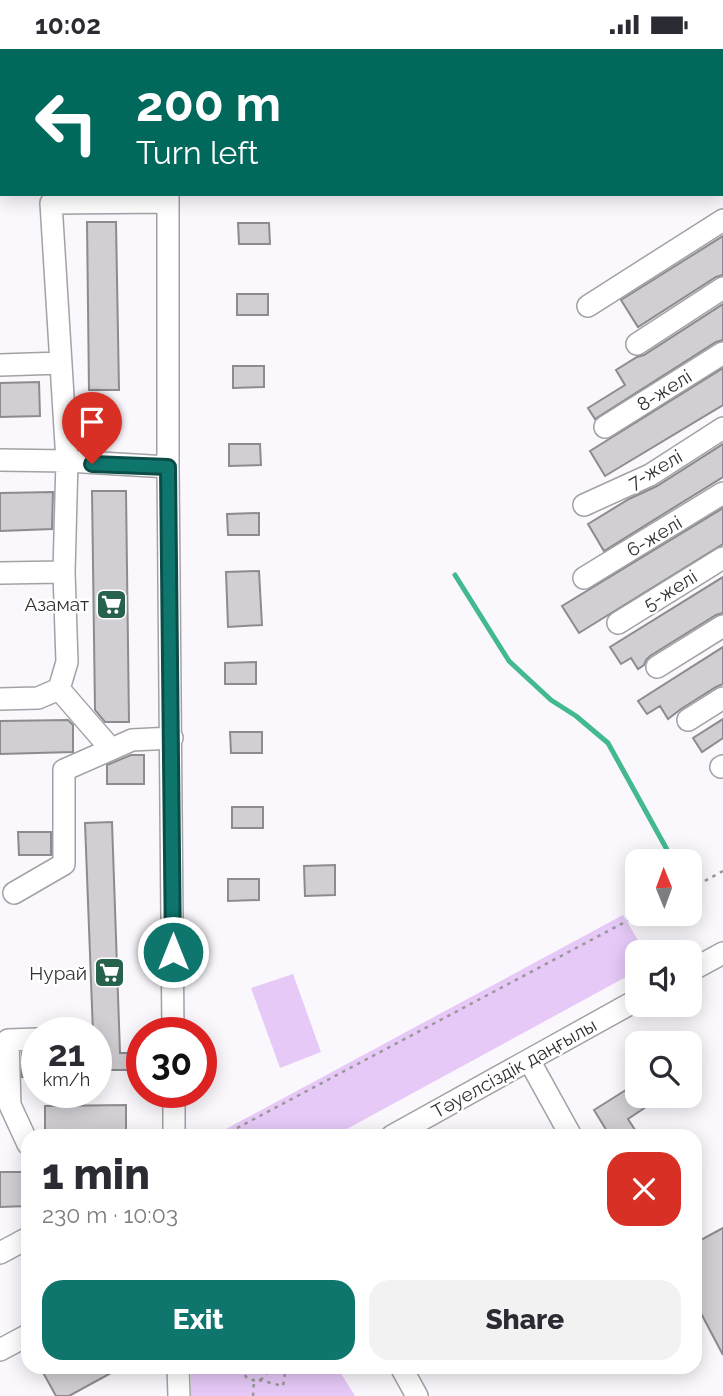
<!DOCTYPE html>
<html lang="en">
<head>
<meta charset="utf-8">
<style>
	body { margin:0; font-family:Raleway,sans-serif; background:#f2f2f3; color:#2b2b33; height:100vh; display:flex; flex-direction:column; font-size:26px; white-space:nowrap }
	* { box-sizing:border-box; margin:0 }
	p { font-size:23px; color:#7c7c81 }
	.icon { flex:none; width:38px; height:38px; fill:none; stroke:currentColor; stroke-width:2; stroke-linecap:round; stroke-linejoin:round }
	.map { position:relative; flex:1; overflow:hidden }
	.panel { position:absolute; left:21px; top:1080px; width:681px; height:245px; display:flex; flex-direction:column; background:#fff; border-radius:21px; box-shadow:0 4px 18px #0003 }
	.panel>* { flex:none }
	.top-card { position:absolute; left:0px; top:0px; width:724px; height:147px; box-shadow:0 4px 18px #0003; background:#00695c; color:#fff; overflow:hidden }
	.needle { width:46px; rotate:359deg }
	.tools { position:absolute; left:625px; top:800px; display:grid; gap:14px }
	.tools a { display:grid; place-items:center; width:77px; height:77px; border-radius:14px; background:#fff; box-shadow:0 4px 18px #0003; font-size:35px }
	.speed { position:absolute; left:21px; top:968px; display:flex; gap:14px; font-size:35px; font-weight:700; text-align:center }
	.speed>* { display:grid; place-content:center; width:91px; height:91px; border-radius:50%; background:#fff; box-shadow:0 4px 18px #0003; line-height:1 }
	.speed small { font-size:18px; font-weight:400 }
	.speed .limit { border:10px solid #d22; background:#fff; color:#111 }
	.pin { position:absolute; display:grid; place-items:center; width:60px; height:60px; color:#fff; margin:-72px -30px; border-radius:50% 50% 50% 0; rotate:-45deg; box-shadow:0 0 7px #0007 }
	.pin .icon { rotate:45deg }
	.me { position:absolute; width:77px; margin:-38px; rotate:0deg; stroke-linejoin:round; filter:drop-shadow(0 0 5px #0008) }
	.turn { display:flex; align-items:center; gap:24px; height:147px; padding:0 21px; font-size:32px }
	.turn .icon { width:91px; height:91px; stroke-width:2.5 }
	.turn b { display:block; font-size:49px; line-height:60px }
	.round { display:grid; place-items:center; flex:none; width:74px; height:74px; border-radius:21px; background:#f2f2f3 }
	.overview { display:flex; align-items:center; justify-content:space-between; height:119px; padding:0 21px }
	h1 { font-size:42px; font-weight:800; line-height:52px }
	.cta { display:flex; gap:14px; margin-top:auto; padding:14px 21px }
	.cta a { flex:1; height:80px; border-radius:21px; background:#0f766e; color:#fff; font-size:28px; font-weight:800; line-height:80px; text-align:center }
	.cta a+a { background:#f2f2f3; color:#2b2b33 }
	.status { display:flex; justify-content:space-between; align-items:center; height:49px; padding:0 35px; background:#fff; direction:ltr }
	.status svg { height:19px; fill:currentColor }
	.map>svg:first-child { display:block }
	.green { fill:#e6c9f7 }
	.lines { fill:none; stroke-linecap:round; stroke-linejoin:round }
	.stream { stroke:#43b990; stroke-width:5 }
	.building { fill:#d1cfd3; stroke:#8d8b8f; stroke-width:2 }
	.minor-casing { stroke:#a3a1a5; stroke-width:24 }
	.path { stroke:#9a989b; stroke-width:2.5; stroke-dasharray:3.5 5; stroke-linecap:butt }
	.minor { stroke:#fff; stroke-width:21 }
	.route-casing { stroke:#0a4d48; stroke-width:18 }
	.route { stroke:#0f766e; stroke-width:12 }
	.labels { text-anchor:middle; stroke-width:5; stroke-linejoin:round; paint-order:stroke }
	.street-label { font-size:19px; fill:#313032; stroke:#fff }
	.poi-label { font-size:19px; fill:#313032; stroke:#fff; text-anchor:end }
</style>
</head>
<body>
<div class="status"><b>10:02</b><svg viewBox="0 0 49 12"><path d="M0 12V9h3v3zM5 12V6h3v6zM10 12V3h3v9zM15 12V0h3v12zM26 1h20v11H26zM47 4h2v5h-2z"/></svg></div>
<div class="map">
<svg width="723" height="1347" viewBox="0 0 723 1347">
	<rect width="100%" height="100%" fill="#fbf8fd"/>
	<path class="green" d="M541 0H723V73V2H541Z
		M623 866 645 903H637V922L334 1087H213Z
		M293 925 321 1003 280 1019 251 939Z
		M191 1318H337L355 1347H191Z"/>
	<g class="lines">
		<path class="stream" d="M455 526 509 612 551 651 576 667 608 694 670 806"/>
	</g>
	<path class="building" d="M87 173H116L119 341H89Z
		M238 174H269L270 195H239Z
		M723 187V226L716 228 638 278 621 251Z
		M237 245H268V266H237Z
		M723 255V291L716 293 595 370 588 359 625 336 616 321 637 308 644 306Z
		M233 317H264V338L233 339Z
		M723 319V356L605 427 590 402Z
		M39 333 40 367 0 368V334Z
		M229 395H260L261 416 229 417Z
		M723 395V428L604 502 588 475 629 450 657 437Z
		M92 442H126L129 673H105L95 661Z
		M53 443 52 480 0 482V444Z
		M723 459V495L579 584 562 557Z
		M259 464V486H228L227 465Z
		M259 522 262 576 228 578 226 523Z
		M723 528V564L716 566 650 607 646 611 644 616 638 620 631 609 621 615 610 598Z
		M723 598V635L716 638 681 660 668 670 660 657 647 665 638 652Z
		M256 613V635H225V614Z
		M723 670V689L702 703 693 689Z
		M68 671 73 676V703L0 705V672Z
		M230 683H262V704H231Z
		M131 706H144V735H107V716Z
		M232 758H263V779H232Z
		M112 773 120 1004H129V1021H108V1000L96 1001V984H93L85 774Z
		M18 783H51V806H19Z
		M335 816V846L305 847 304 817Z
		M228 830H259V851L228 852Z
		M37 1003V1028H22V1004Z
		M637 1034V1046H643L649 1056 628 1070 639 1087H610L594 1061Z
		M126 1056V1087H45V1057Z
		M0 1123H28V1157L0 1158Z
		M723 1179V1306L695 1253V1194Z
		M40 1318H122L69 1347H56Z"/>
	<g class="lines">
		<defs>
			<path id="minor" d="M167 0V2
				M0 11H2
				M168 145V418L173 984
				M588 257 723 171
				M637 295 723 239
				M0 316 61 314
				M605 378 723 304
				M0 411 67 412 168 418
				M584 456 650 426 723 379
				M64 523 67 412 51 154 168 153
				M0 524 64 523 67 613 59 640 38 649 0 650
				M584 529 723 444
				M618 574 723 509
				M657 618 723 577
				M59 640 111 700
				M688 671 723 649
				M721 718 723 717
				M14 844 64 815V721L132 691 172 689
				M690 922 723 904
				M529 1011 571 1087
				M174 1043V1087
				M392 1087 637 951
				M28 1095 10 1056 8 991 37 990
				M0 1204 28 1189
				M0 1301 28 1286
				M178 1318 179 1347
				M401 1318 417 1347"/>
		</defs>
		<use href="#minor" class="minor-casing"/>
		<path class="path" d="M690 840 723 822
			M222 1087 642 864
			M242 1318 246 1328C253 1333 260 1332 266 1327L269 1318
			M259 1331 283 1337 286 1318
			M253 1347 254 1332"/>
		<use href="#minor" class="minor"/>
	</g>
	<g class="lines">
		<defs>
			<path id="route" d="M92 415 168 418 173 903"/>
		</defs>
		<use href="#route" class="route-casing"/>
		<use href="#route" class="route"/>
	</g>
	<defs>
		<symbol id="supermarket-square" viewBox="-11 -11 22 22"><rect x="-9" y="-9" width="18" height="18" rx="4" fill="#27624d" stroke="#fff"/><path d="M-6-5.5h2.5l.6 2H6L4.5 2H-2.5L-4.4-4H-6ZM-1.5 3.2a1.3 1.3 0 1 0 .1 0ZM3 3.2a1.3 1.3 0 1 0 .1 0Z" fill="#fff"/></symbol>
	</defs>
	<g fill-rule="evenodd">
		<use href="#supermarket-square" x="94" y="538" width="35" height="35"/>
		<use href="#supermarket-square" x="92" y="906" width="35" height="35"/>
	</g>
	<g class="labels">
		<g class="street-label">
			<text transform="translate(664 341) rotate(-32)" y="7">8-желі</text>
			<text transform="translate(655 420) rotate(-30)" y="7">7-желі</text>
			<text transform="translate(654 487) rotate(-31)" y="7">6-желі</text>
			<text transform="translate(670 541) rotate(-32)" y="7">5-желі</text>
			<text transform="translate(514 1019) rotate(-29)" y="7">Тәуелсіздік даңғылы</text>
		</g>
		<g class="poi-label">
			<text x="89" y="562">Азамат</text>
			<text x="87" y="931">Нурай</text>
		</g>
	</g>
</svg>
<div class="tools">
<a><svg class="needle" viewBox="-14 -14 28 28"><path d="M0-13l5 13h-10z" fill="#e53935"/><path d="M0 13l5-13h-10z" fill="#7c7c81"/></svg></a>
<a><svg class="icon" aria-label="sound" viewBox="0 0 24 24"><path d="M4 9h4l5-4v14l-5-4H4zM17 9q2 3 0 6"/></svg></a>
<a><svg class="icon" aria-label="search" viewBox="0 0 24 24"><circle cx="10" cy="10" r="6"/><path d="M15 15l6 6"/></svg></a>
</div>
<div class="speed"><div>21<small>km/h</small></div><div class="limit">30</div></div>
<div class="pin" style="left:92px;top:415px;background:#d93025"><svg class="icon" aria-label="arrive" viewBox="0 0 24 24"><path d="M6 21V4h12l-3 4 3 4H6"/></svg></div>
<svg class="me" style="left:173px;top:903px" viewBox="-20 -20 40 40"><circle r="17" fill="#0f766e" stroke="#fff" stroke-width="3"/><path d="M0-11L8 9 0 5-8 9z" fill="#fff"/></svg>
<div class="top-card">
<div class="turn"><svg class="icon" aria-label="left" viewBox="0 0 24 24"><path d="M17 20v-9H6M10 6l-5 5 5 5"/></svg><div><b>200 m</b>Turn left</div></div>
</div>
<section class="panel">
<div class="overview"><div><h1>1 min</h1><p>230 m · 10:03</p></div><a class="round" style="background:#d93025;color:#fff"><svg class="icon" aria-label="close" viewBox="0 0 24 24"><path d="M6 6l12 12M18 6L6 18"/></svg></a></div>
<div class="cta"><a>Exit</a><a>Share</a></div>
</section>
</div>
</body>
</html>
